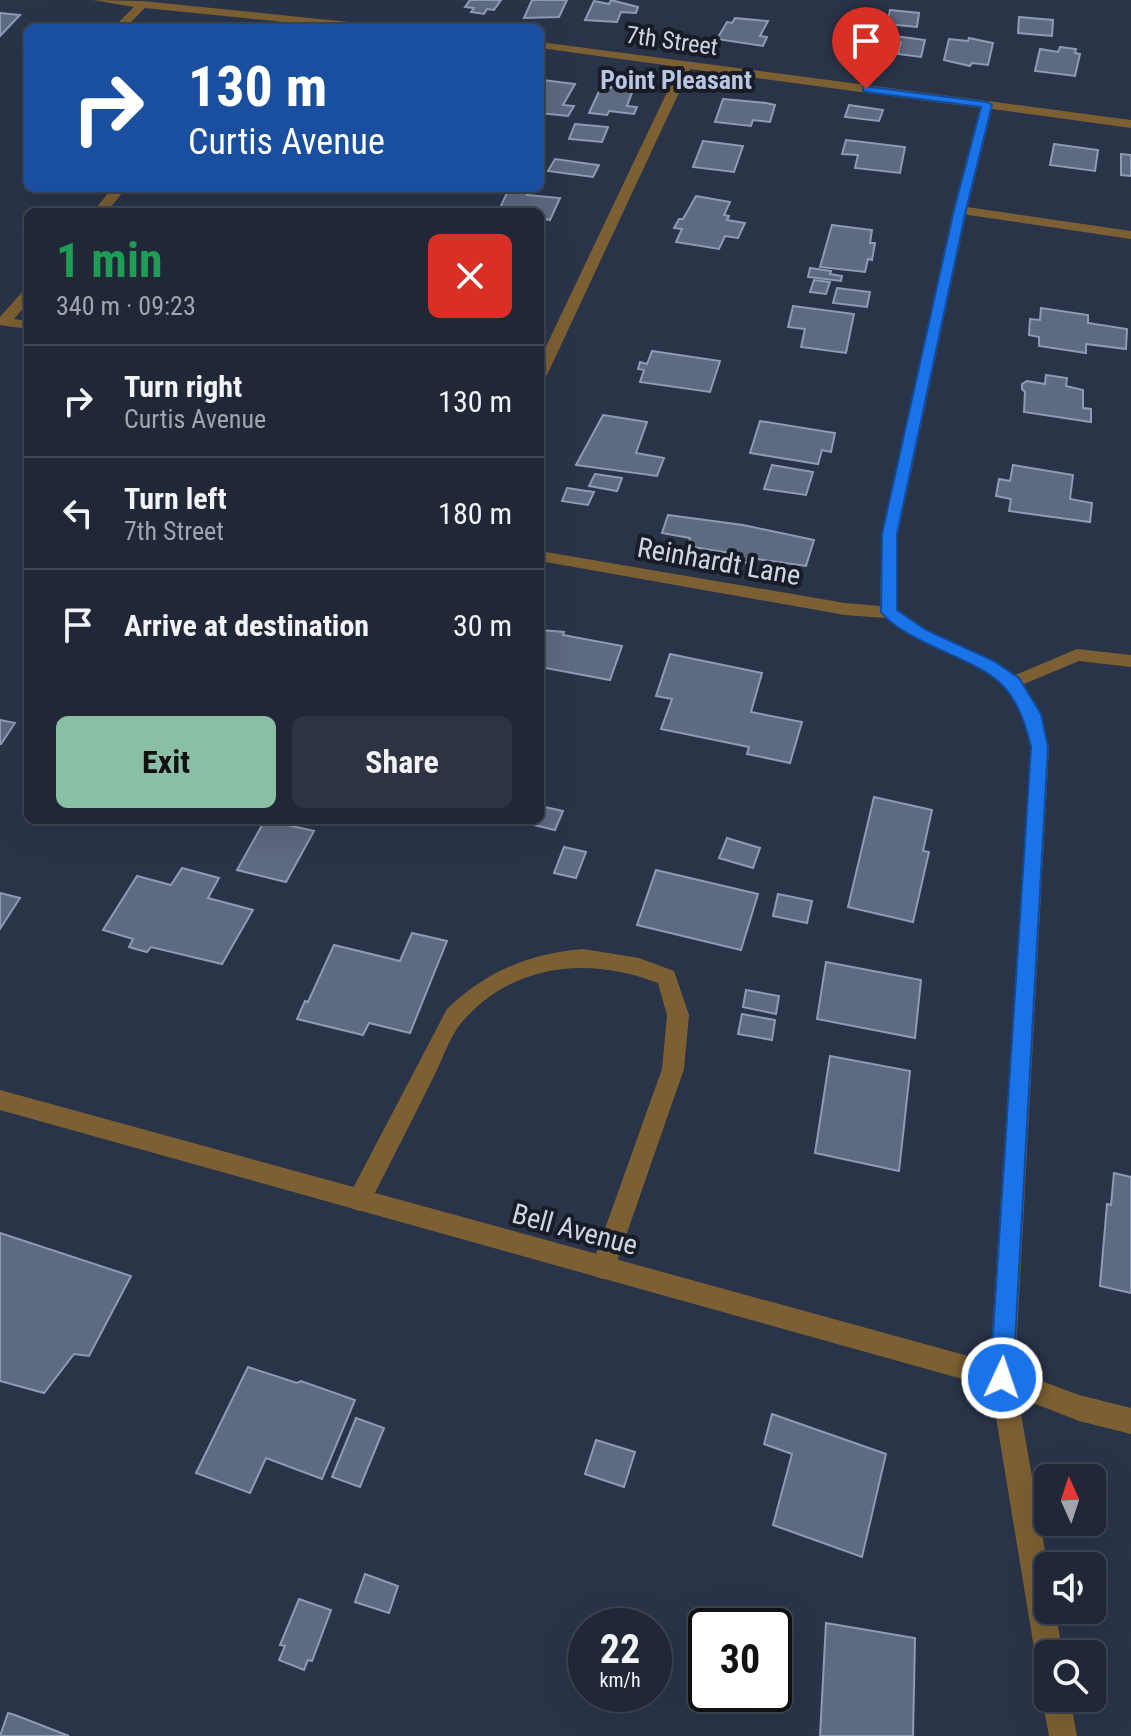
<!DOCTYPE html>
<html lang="en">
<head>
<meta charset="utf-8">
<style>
	body { margin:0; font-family:"Roboto Condensed",sans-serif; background:#2d3342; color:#f1f3f6; height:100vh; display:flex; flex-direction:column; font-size:30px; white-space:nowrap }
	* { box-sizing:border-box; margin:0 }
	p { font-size:26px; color:#a2a5ad }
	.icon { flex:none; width:44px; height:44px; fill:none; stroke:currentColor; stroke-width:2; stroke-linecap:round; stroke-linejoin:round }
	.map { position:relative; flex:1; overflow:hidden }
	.details { position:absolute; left:24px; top:208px; width:520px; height:616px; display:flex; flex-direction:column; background:#202737; border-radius:12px; box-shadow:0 8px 32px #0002,0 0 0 2px #3d4452 }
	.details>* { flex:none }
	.guide { position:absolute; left:24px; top:24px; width:520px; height:168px; border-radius:12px; box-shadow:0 8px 32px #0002,0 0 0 2px #3d4452; background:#1a4fa0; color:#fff; overflow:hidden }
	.needle { width:52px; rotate:357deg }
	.controls { position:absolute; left:1034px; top:1464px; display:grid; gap:16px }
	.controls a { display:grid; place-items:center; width:72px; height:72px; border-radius:12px; background:#202737; box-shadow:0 8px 32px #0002,0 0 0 2px #3d4452; font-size:40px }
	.speed { position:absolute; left:568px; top:1608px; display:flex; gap:16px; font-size:40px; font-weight:700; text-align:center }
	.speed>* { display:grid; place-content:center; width:104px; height:104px; border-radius:50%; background:#202737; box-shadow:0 8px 32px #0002,0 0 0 2px #3d4452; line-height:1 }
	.speed small { font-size:20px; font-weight:400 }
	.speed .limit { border:4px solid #111; border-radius:12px; background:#fff; color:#111 }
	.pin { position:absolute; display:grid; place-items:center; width:68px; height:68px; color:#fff; margin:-82px -34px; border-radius:50% 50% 50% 0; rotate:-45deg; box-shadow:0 0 8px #0007 }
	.pin .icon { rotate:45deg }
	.me { position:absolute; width:88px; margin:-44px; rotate:3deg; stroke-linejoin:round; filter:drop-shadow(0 0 6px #0008) }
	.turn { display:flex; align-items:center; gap:28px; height:168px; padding:0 32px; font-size:36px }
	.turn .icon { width:104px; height:104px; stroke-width:2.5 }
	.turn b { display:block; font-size:56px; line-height:68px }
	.round { display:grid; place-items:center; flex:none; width:84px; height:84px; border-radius:12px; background:#2d3342 }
	.headline { display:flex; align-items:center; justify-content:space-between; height:136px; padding:0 32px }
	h1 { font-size:48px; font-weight:700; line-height:60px; color:#1e9e55 }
	.primary-button { display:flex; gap:16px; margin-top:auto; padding:16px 32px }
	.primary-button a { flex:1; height:92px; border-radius:12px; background:#8abfa5; color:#111; font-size:32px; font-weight:700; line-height:92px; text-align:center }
	.primary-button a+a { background:#2d3342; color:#f1f3f6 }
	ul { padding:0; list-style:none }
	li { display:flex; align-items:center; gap:24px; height:112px; padding:0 32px; border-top:2px solid #3d4452 }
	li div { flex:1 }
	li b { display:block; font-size:30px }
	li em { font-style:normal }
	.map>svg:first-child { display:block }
	.building { fill:#5e6982; stroke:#8f9ab5; stroke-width:2 }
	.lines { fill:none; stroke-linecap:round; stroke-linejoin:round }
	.service { fill:#7c6033; fill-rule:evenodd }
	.minor { fill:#7c6033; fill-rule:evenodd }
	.route { fill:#1a73e8; stroke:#114b97; stroke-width:2 }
	.labels { text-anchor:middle; stroke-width:8; stroke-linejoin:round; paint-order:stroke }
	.far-street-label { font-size:24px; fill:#cfd5e4; stroke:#171c26 }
	.far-neighbourhood-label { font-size:26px; font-weight:bold; fill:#b9c5e1; stroke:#171c26 }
	.street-label { font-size:28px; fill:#cfd5e4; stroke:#171c26 }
</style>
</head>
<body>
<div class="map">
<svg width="1131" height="1736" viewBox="0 0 1131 1736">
	<rect width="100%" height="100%" fill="#2a3449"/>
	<path class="building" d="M470 0H501L494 10 487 9 484 14 471 12 474 8 465 7Z
		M532 0H567L559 17 524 18Z
		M611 0 638 7 636 13 621 12 617 22 585 20 594 1 609 4Z
		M890 10 919 13 917 27 887 24Z
		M0 13 20 15 0 36Z
		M1019 17 1053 20 1052 36 1018 33Z
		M735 18 768 21 760 36 767 37 763 46 717 39 727 22 732 23Z
		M895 36 925 40 921 57 898 54 901 42 894 41Z
		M969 38 993 43 988 65 972 63 970 66 944 60 949 39 968 41Z
		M1060 47 1076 49 1075 53 1080 54 1075 76 1035 71 1040 49 1058 52Z
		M543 80 575 84 563 105 574 106 568 116 540 113Z
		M613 84 627 86 625 90H633L627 106 637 107 634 114 609 111 607 115 589 113 601 87 611 88Z
		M723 99 766 103 775 105 770 122 753 120 751 126 715 122Z
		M849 105 883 110 879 121 845 117Z
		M575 124 608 127 602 142 569 139Z
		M846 140 905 147 900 173 855 168 858 155 842 154Z
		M703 141 743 146 734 172 693 167Z
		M1054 144 1098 150 1095 171 1050 165Z
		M1121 154 1131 155V176L1121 175Z
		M555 159 590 164 599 165 593 177 548 171Z
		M496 188H530L527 195 560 198 550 220 540 218V212H498L507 193 495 192Z
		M696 196 730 202 724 215 729 216 727 220 745 223 738 238 725 236 719 249 676 242 682 229 674 228 679 219H683Z
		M832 225 872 230 870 243H875L872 260 868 259 865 272 820 267Z
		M810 268 831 271 830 274 842 276 841 281 808 277Z
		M814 280 830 282 826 294 810 292Z
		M837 288 870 292 867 307 833 303Z
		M793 306 854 314 846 353 801 347 805 329 788 327Z
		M1041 308 1088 315V323L1127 329 1126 349 1086 344V353L1039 346V337L1029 335 1030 319 1040 320Z
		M652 351 720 361 710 392 640 382 644 370 638 369 640 362 647 364Z
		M1046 375 1067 378 1066 386 1083 390V408L1091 409V422L1024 412 1025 392 1022 389V384L1027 381 1045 384Z
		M603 415 647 422 636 453 664 458 657 476 576 465Z
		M760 421 835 433 831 452 822 450 818 464 750 453Z
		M772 465 813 472 806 495 764 489Z
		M1013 465 1073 475 1070 499 1092 503 1090 522 1009 511 1011 499 996 496 999 479 1010 481Z
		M595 474 622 478 617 491 589 486Z
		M567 488 594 492 588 505 562 501Z
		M668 515 743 525 814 540 806 566 750 558 748 563 738 561 740 556 730 553 687 546 690 538 662 533Z
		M540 630 564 632 563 635 622 646 610 680 540 667Z
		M670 654 762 673 751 712 802 722 790 763 747 754 749 747 661 729 672 699 656 696Z
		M0 720 15 723 1 744H0Z
		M874 797 932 810 923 851 929 852 913 922 848 907Z
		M540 806 563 811 555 830 521 822 540 820Z
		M265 820 314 831 286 882 237 870Z
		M727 838 760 848 753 868 719 858Z
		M564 847 586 852 576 878 554 873Z
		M182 868 219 878 208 898 253 910 222 964 151 947 147 952 132 948 129 947 133 939 103 930 137 876 171 885Z
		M656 870 758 894 741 950 637 925Z
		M0 893 20 898 0 929Z
		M778 894 812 901 807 923 773 916Z
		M412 933 447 941 410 1033 369 1023 363 1035 297 1019 305 1001 308 1002 334 945 400 961Z
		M826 962 921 980 915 1038 817 1019Z
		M746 990 779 996 776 1014 743 1007Z
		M742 1014 775 1020 772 1040 738 1034Z
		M830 1056 910 1071 899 1171 815 1153Z
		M1114 1173 1131 1177V1293L1100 1286 1107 1204 1111 1205Z
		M0 1233 131 1276 89 1356 74 1354 44 1393 0 1381Z
		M248 1367 297 1383 301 1381 355 1400 322 1479 266 1458 250 1493 196 1473Z
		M772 1414 886 1454 862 1557 773 1525 792 1454 764 1444Z
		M356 1418 384 1428 360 1487 332 1477Z
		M596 1440 635 1452 624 1487 585 1474Z
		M365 1574 398 1586 389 1613 355 1602Z
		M299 1599 331 1610 312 1661 308 1660 304 1670 279 1660 285 1646 280 1645Z
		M826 1623 915 1638 913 1736H820Z
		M8 1713 15 1715 69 1736H0Z"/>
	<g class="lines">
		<path class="service" d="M960 206 1131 231V239L955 213V207Z
			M1077 649 1131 655V667L1079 661 1014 688 1005 682 1008 678Z
			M583 949 639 958 674 971 689 1015 684 1069 612 1276 603 1279 594 1276 591 1268 662 1069 667 1015 658 983C589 956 513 963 462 1022 449 1037 443 1059 434 1076 412 1120 390 1164 367 1208L359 1211 351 1208 347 1200 351 1192 447 1009C487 971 528 954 583 949Z"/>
		<path class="minor" d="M93 0 143 1 378 25 384 28H344L145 8 125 28H113L134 7Z
			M540 42 1131 120V128L992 109 967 210 898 534V610L927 630 994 661 1020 678 1041 714 1049 747 1015 1371 1079 1395 1131 1408V1434L1079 1421 1018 1397 1048 1568V1610H1055L1063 1654H1048V1668L1039 1664 1035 1654 991 1387 0 1110V1090L990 1362 1031 747 1023 714 1007 686 982 669 915 638 885 618 845 615 540 561V551L845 603 880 606 882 534 953 210 980 108 690 69 547 375 540 379V359L679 67 540 48Z
			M112 188H126L107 212H93Z
			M28 290V303L14 319 28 321V329L0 325V317L23 291Z
			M1048 1687V1698H1070L1077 1736H1049L1042 1698Z"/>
	</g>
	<path class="route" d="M863 86 987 102 992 105 966 210 897 534V610L926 630 994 661 1019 678 1041 714 1048 747 1013 1378 1010 1386 1002 1389 993 1386 990 1378 1031 747C1015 676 989 673 928 644 912 636 892 626 881 612L882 534 954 210 981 107 866 92 863 91Z"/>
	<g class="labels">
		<g class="far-street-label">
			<text transform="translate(672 41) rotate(8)" y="8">7th Street</text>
		</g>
		<g class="far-neighbourhood-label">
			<text x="676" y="89">Point Pleasant</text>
		</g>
		<g class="street-label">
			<text transform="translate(719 561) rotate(10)" y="10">Reinhardt Lane</text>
			<text transform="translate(575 1229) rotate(15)" y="10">Bell Avenue</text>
		</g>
	</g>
</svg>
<div class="controls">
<a><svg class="needle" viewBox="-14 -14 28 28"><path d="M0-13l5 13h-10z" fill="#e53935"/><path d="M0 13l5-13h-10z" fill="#a2a5ad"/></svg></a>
<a><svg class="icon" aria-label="sound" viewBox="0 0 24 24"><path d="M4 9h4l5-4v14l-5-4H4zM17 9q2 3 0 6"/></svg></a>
<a><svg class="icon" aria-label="search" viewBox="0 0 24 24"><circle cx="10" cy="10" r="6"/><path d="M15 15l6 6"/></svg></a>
</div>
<div class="speed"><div>22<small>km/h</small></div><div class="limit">30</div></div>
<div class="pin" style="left:866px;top:89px;background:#d93025"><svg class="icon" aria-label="arrive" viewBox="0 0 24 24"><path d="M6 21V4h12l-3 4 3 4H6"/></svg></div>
<svg class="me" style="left:1002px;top:1378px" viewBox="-20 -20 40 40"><circle r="17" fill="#1a73e8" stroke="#fff" stroke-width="3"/><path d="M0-11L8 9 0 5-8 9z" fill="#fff"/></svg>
<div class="guide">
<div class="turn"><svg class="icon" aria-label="right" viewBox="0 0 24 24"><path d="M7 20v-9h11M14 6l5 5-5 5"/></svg><div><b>130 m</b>Curtis Avenue</div></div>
</div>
<section class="details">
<div class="headline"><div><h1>1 min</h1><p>340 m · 09:23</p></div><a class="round" style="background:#d93025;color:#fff"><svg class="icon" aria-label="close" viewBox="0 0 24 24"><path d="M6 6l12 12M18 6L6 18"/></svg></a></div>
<ul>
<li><svg class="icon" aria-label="right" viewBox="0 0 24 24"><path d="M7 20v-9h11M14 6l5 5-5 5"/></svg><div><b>Turn right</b><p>Curtis Avenue</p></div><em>130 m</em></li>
<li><svg class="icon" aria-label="left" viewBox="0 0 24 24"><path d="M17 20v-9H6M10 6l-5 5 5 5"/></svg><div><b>Turn left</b><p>7th Street</p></div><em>180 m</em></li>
<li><svg class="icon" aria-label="arrive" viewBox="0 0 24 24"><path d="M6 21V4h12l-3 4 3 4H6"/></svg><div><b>Arrive at destination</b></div><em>30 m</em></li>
</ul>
<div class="primary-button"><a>Exit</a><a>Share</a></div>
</section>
</div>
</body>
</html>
